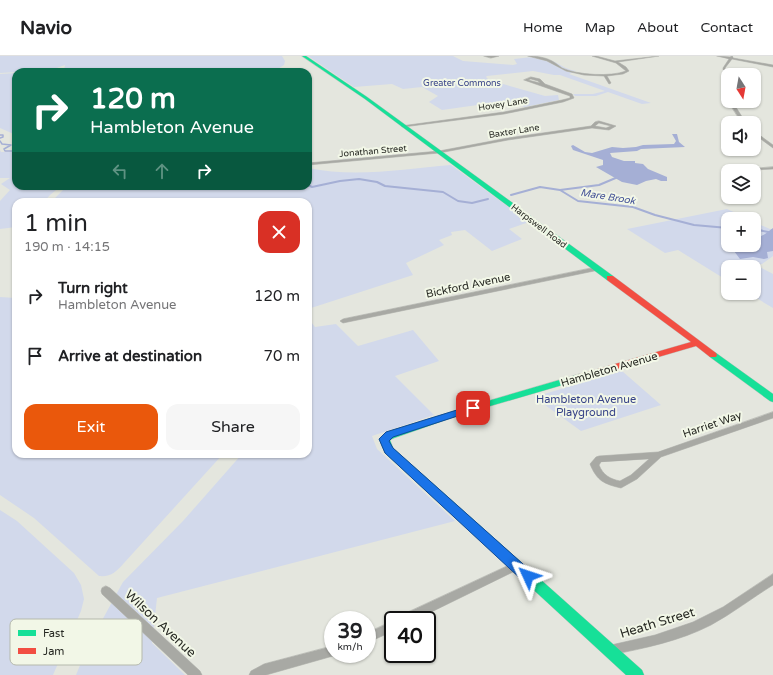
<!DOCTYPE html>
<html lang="en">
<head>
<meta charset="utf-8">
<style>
	body { margin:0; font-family:"Varela Round",sans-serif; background:#f6f6f6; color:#202124; height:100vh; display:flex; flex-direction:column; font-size:15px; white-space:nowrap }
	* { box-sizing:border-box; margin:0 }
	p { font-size:13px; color:#757577 }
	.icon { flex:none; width:22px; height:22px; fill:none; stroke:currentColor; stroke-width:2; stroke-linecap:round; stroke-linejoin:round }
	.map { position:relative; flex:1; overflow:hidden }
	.drawer { position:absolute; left:12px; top:142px; width:300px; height:260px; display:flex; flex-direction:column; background:#fff; border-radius:12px; box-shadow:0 1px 3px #0004 }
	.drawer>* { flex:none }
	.top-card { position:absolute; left:12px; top:12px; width:300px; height:122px; border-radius:12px; box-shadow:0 1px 3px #0004; background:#0b6e4f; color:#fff; overflow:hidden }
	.needle { width:26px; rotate:169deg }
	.buttons { position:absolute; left:721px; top:12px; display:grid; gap:8px }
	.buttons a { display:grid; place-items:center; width:40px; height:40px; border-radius:8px; background:#fff; box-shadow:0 1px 3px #0004; font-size:20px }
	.speed { position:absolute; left:324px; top:555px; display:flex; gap:8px; font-size:20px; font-weight:700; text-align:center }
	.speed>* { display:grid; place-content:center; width:52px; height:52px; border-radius:50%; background:#fff; box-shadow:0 1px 3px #0004; line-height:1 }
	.speed small { font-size:10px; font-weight:400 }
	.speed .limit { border:2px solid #111; border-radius:6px; background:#fff; color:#111 }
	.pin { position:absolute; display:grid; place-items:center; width:34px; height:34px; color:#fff; margin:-17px; border-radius:8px; box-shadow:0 2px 6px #0006 }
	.me { position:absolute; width:44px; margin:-22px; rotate:312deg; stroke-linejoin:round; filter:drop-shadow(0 0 3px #0008) }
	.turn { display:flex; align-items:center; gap:14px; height:84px; padding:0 12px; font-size:18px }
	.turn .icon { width:52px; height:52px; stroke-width:2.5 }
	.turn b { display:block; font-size:28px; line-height:34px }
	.lanes { display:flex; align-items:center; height:38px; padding:0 12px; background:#0003; justify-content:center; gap:20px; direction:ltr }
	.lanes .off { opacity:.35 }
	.round { display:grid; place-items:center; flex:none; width:42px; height:42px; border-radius:12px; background:#f6f6f6 }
	.summary { display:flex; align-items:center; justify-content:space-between; height:68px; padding:0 12px }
	h1 { font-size:24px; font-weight:600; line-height:30px }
	.cta { display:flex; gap:8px; margin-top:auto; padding:8px 12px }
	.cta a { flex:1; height:46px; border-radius:12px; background:#ea580c; color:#fff; font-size:16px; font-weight:600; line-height:46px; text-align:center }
	.cta a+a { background:#f6f6f6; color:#202124 }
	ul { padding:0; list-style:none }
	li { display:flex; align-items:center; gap:12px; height:60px; padding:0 12px }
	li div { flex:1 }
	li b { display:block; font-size:15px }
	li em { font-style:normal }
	header { display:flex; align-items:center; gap:24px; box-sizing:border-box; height:56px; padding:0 20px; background:#fff; border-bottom:1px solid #e0e0e0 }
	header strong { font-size:19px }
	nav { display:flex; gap:22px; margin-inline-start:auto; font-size:14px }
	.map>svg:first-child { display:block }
	.green { fill:#d2d9eb }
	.water { fill:#a5afd5 }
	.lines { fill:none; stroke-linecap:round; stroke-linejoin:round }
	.stream-far1 { stroke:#a5afd5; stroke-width:1.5 }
	.stream { stroke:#a5afd5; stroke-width:2 }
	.street-casing { stroke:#c1c3bd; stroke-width:1 }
	.fast-casing { stroke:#c1c3bd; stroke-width:1 }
	.jam-casing { stroke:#c1c3bd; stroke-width:1 }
	.street { fill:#a8a9a4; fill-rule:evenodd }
	.fast { fill:#16e098; fill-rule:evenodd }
	.jam { fill:#f24e42; fill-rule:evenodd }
	.route { fill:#1a73e8; stroke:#114b97 }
	.labels { text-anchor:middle; stroke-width:4; stroke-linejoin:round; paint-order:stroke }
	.far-park-label { font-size:9px; fill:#374388; stroke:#f2f7e7 }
	.far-street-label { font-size:9px; fill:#272923; stroke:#f2f7e7 }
	.far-water-label { font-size:10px; font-style:italic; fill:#435197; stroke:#f2f7e7 }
	.street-label { font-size:11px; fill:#272923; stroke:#f2f7e7 }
	.park-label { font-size:11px; fill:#374388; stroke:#f2f7e7 }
	.near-street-label { font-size:13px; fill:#272923; stroke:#f2f7e7 }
	.key { fill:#f2f7e7; stroke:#b5b9ac; stroke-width:1 }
	.key-label { font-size:11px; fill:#272923 }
</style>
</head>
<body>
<header>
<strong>Navio</strong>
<nav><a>Home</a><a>Map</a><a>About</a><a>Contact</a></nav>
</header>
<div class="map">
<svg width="773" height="619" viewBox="0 0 773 619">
	<rect width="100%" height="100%" fill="#e4e6de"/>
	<path class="green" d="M0 0H282L285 5 284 9 273 16H29L52 15 54 16 64 14 65 9 51 14 0 17Z
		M308 0H453L463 5 513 9 517 8 514 3C528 1 542 0 555 6 564 11 566 13 576 15L569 18 651 47 642 48 608 36 596 40H575L573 38H593L605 35 560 19H554L533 15 487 20 486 21 489 24 545 40 558 39 559 44 525 51 506 45 442 54 429 46 438 40 422 31 403 33 392 28 354 31Z
		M16 17V79L0 72V18Z
		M0 94 1 96H16V130H61L50 139 44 146H16V171L0 173V145L10 134 1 128 10 122H0Z
		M451 109 529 166 509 173 522 183 492 195 465 174 451 176 452 179 439 184 444 189 406 207 413 219 308 253V146H51L67 130H308V112C355 122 404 113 451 109Z
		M727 153 749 163H728V189H754V166L770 173H773V200L762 208 756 209 773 218V252L748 237H754V211H728V225L678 194 665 197 627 173Z
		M0 241 16 242V398H223L124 507C116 516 111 521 99 520L34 462 0 439Z
		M308 262 315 271 336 268 358 290 413 274 439 305 395 320 434 359 372 380 377 393 455 465 157 542 152 587 185 619H76L88 590 123 526 183 465 242 398H308Z
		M622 315 661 349 581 375 534 341Z
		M0 454 17 465 74 517 81 529 84 543 81 555 53 619H0Z"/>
	<path class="water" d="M672 78H677L679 86 685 91 641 93 637 95 610 97 612 101 624 105H635V107L643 108 648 113 667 121V125H661L656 123 646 125 637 129 622 126 596 111 603 109V104L573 94 571 90 573 89 585 96 592 97 612 91 623 92 636 91 643 89 674 88 676 85Z
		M773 172V195L767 196 768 202 764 203 753 201 740 203 734 195 744 189H754V184L765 178Z"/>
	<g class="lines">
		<path class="stream-far1" d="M0 79H3V81L0 82
			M0 85 2 88 11 89 4 93 5 95H16"/>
		<path class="stream" d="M308 129 312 131 340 125 359 123 377 126 385 130 443 136 458 145 472 147 488 143
			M560 134 599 129 618 121
			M511 139 540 131 560 134 578 145 633 151 655 159 694 169 728 172
			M754 173 773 177"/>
		<defs>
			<path id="street" d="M484 0H499L491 2Z
				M528 0C535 0 545 1 552 5 556 7 559 10 562 12 577 19 611 21 626 15L616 7 592 0H596L615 5 659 0 618 6 626 11 629 15 623 18 607 20 611 27 609 28 604 20 584 19 566 15 547 5Z
				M717 0 730 1 732 0 733 1V2L773 9V11L732 3 725 12 728 26V36L726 35 723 12 729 3Z
				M531 21 540 23 545 28 572 38 574 42 563 46 504 58 403 71 401 70 504 56 562 44 570 42V40L524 24ZM531 23 538 25 540 27 528 24Z
				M728 45H732L746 67H742Z
				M599 65 616 70 609 74 592 72 508 84 439 97 308 109V107L439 95 508 82 591 70 595 66ZM599 67 611 70 606 72 595 70Z
				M754 75 773 89V92L754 78Z
				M773 111V113L737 115 739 114Z
				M723 115H729H728V117H723Z
				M597 211 600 213 599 214 343 267 340 265 343 263Z
				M773 356V362L661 401 637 423 621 432C604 428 597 425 590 408L596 401 599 400 658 396ZM649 403 631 419 620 425C610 423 603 419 599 409L601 406Z
				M516 506 519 507 521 510 519 513 415 564H399L400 560Z
				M773 518V529C752 542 733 557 711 569 680 585 645 592 611 599L607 598 605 594 607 590 611 589 655 579 693 566 723 551Z
				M106 530 110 532 200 615 202 619H188L102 538 101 535 102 532Z
				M393 565V575L367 587V577Z
				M333 590V598H337L333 600 266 619H249L251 615 264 608Z"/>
			<path id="fast" d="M302 0H306L367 41 613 220V224H607L365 43Z
				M713 296 716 297 773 338V346L770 345 710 301 709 299Z
				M580 318 585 321 583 323 463 358 394 382 390 384 393 392 642 614 644 619H626L385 397 379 383 386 376 457 354Z"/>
			<path id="jam" d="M607 220H613L716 297 717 299 716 301H710L696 290 583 323H577L575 321 577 319 691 286 607 224Z"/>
		</defs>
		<use href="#street" class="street-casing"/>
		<use href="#fast" class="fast-casing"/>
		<use href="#jam" class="jam-casing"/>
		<use href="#street" class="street"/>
		<use href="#fast" class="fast"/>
		<use href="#jam" class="jam"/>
	</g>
	<path class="route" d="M473 349 476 350 478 352 476 354 393 381 389 385 393 392 532 516 534 520 532 525 528 526 523 525 385 397 379 383 386 376Z"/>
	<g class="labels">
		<g class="far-park-label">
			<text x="462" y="30">Greater Commons</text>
		</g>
		<g class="far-street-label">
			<text transform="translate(503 48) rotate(-9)" y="3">Hovey Lane</text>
			<text transform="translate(514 75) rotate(-9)" y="3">Baxter Lane</text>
			<text transform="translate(373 95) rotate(-5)" y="3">Jonathan Street</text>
			<text transform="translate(539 170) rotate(37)" y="3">Harpswell Road</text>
		</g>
		<g class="far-water-label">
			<text transform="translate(608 140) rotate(9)" y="4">Mare Brook</text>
		</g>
		<g class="street-label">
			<text transform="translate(468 229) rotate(-12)" y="4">Bickford Avenue</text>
			<text transform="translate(609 313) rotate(-16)" y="4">Hambleton Avenue</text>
			<text transform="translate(712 368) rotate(-19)" y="4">Harriet Way</text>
		</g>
		<g class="park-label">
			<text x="586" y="347">Hambleton Avenue<tspan x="586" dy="13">Playground</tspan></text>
		</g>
		<g class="near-street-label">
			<text transform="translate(657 566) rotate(-17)" y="5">Heath Street</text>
			<text transform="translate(161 567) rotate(43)" y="5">Wilson Avenue</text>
		</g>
	</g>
	<rect x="10" y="563" width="132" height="46" rx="6" class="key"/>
	<rect x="18" y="574" width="18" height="6" fill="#16e098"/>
	<rect x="18" y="592" width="18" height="6" fill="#f24e42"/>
	<g class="key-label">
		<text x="43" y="581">Fast</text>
		<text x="43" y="599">Jam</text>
	</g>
</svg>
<div class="buttons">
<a><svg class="needle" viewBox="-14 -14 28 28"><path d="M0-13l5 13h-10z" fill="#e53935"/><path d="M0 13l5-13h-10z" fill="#757577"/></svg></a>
<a><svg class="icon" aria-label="sound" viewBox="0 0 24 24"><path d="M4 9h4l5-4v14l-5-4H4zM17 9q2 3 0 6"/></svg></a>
<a><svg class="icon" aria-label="layers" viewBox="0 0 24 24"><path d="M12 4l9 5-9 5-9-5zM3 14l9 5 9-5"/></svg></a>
<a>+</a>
<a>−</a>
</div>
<div class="speed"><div>39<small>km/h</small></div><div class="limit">40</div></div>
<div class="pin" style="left:473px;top:352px;background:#d93025"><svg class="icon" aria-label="arrive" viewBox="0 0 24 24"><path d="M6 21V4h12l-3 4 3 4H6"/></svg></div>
<svg class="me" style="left:528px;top:520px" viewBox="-20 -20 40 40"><path d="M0-17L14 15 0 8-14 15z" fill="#1a73e8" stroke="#fff" stroke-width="4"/></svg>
<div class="top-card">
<div class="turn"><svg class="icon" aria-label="right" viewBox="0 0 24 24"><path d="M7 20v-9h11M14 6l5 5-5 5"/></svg><div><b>120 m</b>Hambleton Avenue</div></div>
<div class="lanes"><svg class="icon off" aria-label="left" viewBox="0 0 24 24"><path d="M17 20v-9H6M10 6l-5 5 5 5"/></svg><svg class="icon off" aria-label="ahead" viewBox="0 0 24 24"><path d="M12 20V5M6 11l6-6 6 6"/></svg><svg class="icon" aria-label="right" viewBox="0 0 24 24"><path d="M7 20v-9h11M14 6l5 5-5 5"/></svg></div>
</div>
<section class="drawer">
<div class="summary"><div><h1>1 min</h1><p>190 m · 14:15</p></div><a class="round" style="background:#d93025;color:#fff"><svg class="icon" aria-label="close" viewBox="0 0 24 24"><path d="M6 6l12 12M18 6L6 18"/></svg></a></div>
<ul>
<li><svg class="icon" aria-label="right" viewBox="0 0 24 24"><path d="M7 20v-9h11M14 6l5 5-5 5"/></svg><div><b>Turn right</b><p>Hambleton Avenue</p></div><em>120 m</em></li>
<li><svg class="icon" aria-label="arrive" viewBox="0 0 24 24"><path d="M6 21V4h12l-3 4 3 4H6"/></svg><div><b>Arrive at destination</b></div><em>70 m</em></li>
</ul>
<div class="cta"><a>Exit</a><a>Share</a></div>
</section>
</div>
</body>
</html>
